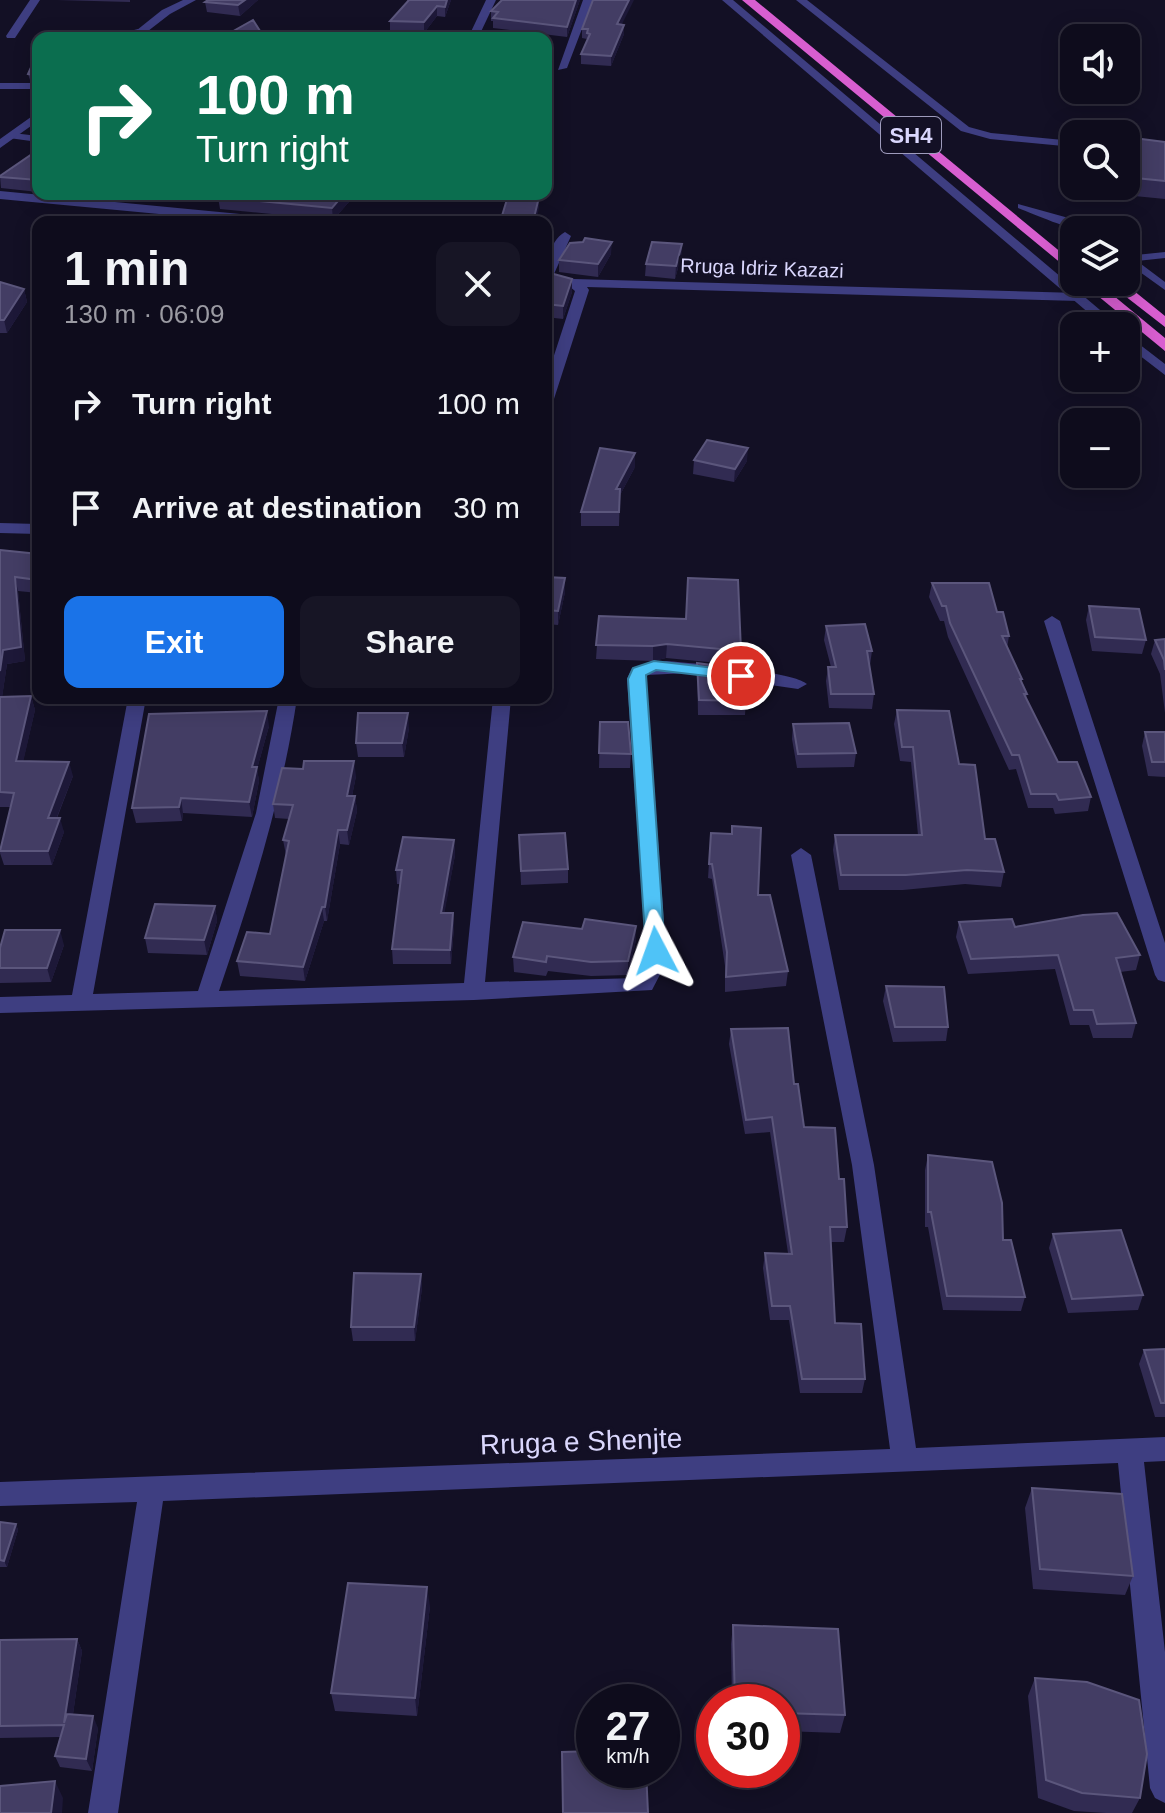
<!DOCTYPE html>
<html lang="en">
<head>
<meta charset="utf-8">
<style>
	body { margin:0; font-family:Helvetica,sans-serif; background:#171525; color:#f1f3f6; height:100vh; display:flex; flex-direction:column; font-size:30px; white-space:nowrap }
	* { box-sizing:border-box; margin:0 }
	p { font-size:26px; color:#9b9ba3 }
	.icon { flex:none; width:44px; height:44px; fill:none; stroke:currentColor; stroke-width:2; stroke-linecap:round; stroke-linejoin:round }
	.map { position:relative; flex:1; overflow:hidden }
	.panel { position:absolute; left:32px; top:216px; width:520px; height:488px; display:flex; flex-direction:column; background:#0e0c1c; border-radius:16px; box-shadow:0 4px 20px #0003,0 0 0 2px #2e2c3b }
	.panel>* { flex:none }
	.guide { position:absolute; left:32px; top:32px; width:520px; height:168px; border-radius:16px; box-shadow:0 4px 20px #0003,0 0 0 2px #2e2c3b; background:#0b6e4f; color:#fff; overflow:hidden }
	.controls { position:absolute; left:1060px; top:24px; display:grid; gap:16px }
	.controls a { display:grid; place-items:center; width:80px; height:80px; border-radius:16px; background:#0e0c1c; box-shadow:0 4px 20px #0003,0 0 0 2px #2e2c3b; font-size:40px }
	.speed { position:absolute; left:576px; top:1684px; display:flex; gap:16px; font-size:40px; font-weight:700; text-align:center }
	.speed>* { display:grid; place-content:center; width:104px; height:104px; border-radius:50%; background:#0e0c1c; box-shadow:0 4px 20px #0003,0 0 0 2px #2e2c3b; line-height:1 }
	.speed small { font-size:20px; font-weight:400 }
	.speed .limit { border:12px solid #d22; background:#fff; color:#111 }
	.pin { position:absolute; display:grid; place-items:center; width:68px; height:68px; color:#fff; margin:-34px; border:4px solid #fff; border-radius:50%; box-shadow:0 2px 8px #0007 }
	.me { position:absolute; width:88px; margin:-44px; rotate:356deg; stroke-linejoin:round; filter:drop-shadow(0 0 6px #0008) }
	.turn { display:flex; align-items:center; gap:28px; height:168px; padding:0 32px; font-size:36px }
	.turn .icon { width:104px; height:104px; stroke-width:2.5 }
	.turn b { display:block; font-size:56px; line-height:68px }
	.round { display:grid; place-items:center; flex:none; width:84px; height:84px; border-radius:16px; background:#171525 }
	.head { display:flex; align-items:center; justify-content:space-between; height:136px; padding:0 32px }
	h1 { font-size:48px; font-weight:600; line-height:60px }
	.action { display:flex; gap:16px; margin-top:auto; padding:16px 32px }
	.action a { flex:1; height:92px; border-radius:16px; background:#1a73e8; color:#fff; font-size:32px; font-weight:600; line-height:92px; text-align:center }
	.action a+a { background:#171525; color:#f1f3f6 }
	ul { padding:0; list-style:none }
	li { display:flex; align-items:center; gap:24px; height:104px; padding:0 32px }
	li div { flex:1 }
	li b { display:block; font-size:30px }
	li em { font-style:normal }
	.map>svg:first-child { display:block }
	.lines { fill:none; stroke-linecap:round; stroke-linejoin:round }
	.service { fill:#3e3e81; fill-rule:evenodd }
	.minor { fill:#3e3e81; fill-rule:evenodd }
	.tertiary { fill:#3e3e81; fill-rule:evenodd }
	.trunk { fill:#d85ed0; fill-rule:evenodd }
	.wall { fill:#312b52 }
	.shaded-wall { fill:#1d1838 }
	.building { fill:#433d64; stroke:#5b567c; stroke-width:2 }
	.route { fill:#4fc3f7; stroke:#337fa1; stroke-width:2 }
	.labels { text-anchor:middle; stroke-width:7; stroke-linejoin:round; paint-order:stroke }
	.far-street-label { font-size:20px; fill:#dad7fd; stroke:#131025 }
	.shield { fill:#131025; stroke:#9e9bbc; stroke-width:2 }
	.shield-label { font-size:22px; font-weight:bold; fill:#dad7fd }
	.near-street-label { font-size:28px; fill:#dad7fd; stroke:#131025 }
</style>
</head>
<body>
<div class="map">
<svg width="1165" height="1813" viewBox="0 0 1165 1813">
	<rect width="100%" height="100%" fill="#131025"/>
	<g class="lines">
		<path class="service" d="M1018 204 1065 217 1087 230C1068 230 1037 215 1018 208Z
			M1165 252V258L1137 261 1165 282V290L1126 262V256Z"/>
		<path class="minor" d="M30 0H40L15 38H7L6 36Z
			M486 0H496L478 38H468Z
			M583 0H593L567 68 558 70Z
			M138 29 186 35 191 38 134 34V30Z
			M0 83H38V89H0Z
			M13 133 38 136V142L9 138 7 136Z
			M0 191 283 218 289 222H244L0 199Z
			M565 232 571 236 554 274 574 279 1078 293 1085 297 1078 301 587 287 589 290 553 402 546 406V380L575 291 569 286 546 282C546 265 549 241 565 232Z
			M0 523 38 524V534L0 533Z
			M1052 616 1060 621 1165 943V982L1158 980 1155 975 1044 621Z
			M666 661C691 663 793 671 807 684L798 689 689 673 646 675 666 951V963L652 990 474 1000 0 1013V997L72 995 128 698H146L93 994 198 991 256 813 279 698H297C282 799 252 894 219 991L464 983 493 698H511L485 982 638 978 646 963V951L627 679 632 668Z
			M801 848 811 855 874 1165 916 1448 1165 1437V1461L1144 1462 1165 1652V1803L1155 1798 1150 1788 1118 1463 163 1501 118 1813H88L137 1502 0 1506V1482L890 1449 852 1165 791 855Z"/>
		<path class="tertiary" d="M183 0H196L170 14 139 38H127L162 10Z
			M722 0H733L1119 326H1104Z
			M796 0H807L969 127 991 133 1074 141V147L990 139 961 131Z
			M38 112V121L0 148V139Z
			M1126 334 1165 364V375L1126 345Z"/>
		<path class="trunk" d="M742 0H755L1074 263V274Z
			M1081 282H1097L1165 338V351Z
			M1107 282H1123L1165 316V327Z"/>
	</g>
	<path class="wall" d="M57 0H130V2Z
		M208 0H273H258L240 16 207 12 205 2Z
		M407 0H451L445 17 437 16 424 33 390 31V21L407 2Z
		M580 0 567 37 493 28V21H491V11Z
		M622 24 624 34 611 66 581 64V54L587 42V39L582 38V29Z
		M38 52V82L30 80 28 74Z
		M1126 137 1165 142V199L1114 194 1115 186H1126Z
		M38 150V192L1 188 0 176Z
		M63 194H94L91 197Z
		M96 194H168L161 201Z
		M356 194 333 220 220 209 218 197Z
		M682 244 681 257 675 279 645 276 646 264Z
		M611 254 598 277 559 272V260Z
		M572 279V292L563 319 546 317V280Z
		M0 282 24 289 27 302 7 333H0Z
		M694 460 747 461 734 482 693 474Z
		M635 467 620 495 619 526H581V512Z
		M0 550 38 554V593L18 591 25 661 7 664 2 697 31 696 35 710 23 761 73 776 57 818 64 832 52 865H4L0 853 11 807H0Z
		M546 577 565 578V592L558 625 546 624Z
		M932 583 997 612 1009 636 1007 648 1022 679V683L1027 694 1026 698 1058 762 1091 797 1088 811 1055 814 1053 808H1028L1016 769 1009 770 948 637 944 621H940L929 597Z
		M1089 606 1146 640 1142 654 1092 651 1086 620Z
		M599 616 741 651 740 665 666 658 653 661 596 659Z
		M826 626 872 651 870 665H869L874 694 872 709 829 708 826 681 828 667H831L824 640Z
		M1165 639V713L1160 674 1151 654 1155 640Z
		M697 663 746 701 745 715H698Z
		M897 710 959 764 985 839 1004 872 1001 887 965 884 903 890H839L833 850 835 835H918L911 762 900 761 894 724Z
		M600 722 631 754 630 768H599Z
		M793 724 856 753 854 767 797 768 792 739Z
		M269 726 257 769 259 781 252 817 183 813 182 821 136 823 132 808Z
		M409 728 404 757H358L356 743Z
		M1145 732H1165V777L1148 776 1142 746Z
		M303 769 356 776 352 796H355L357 811 349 845 340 844 327 921H324L305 981 240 976 237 961 270 934 286 855 283 840 289 819 275 818 273 804Z
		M711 833 758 895 788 971 786 986 725 992V966L712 879 708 878Z
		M519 835 568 869V883L521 885Z
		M454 840 455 855 444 913H453L454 927 451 964H393L392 949 400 884H397L396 870Z
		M215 906 217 921 207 955 148 953 145 938Z
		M959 922 1015 927 1140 955 1136 970 1120 972 1136 1023 1132 1038H1093L1089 1025H1070L1055 969 968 974 956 937Z
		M582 929 636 940 628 975 591 976 548 971 546 976 514 972 513 957Z
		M64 945 51 982 0 983V948Z
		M886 986 948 1027 946 1041 893 1042 883 1001Z
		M731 1029 794 1084 804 1127 839 1179 847 1227 844 1242H830L835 1323 865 1379 862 1393H800L789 1320H770L763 1268 765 1253H788L770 1132 745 1134 729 1044Z
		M928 1155 1003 1240 1025 1297 1021 1311 943 1310 928 1227H925V1170Z
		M1053 1234 1143 1295 1138 1310 1068 1313 1049 1248Z
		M421 1274 422 1288 415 1341H353L351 1327Z
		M1165 1349V1417H1155L1139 1364 1144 1350Z
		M1032 1488 1133 1576 1125 1595 1033 1589 1025 1508Z
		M0 1522 16 1524 18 1530 7 1567H0Z
		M430 1606 417 1716 335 1711 331 1693Z
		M733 1625 845 1715 840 1733 782 1731V1702H732L731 1644Z
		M77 1639 82 1651 73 1714 98 1728 92 1771 60 1767 55 1756 60 1737 0 1738V1640Z
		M1035 1678 1140 1798 1132 1813H1106L1074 1811 1038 1798 1028 1696Z"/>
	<path class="shaded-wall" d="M245 0H258L240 16 238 5Z
		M447 0H451L445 17V7Z
		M576 0H580L567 37V27Z
		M629 0H634L617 34V24Z
		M437 6V16L424 33V22Z
		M624 25V34L611 66V56Z
		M160 194H168L161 201Z
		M344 194H356L333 220 332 208Z
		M539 197V208L536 222H533Z
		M612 242 611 254 598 277V264Z
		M682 244 681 257 675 279 676 266Z
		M572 279V292L563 319V306Z
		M24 289 27 302 7 333 4 320Z
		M748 448 747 461 734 482 735 469Z
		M635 453V467L620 495 619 526 620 495 616 489Z
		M15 577 18 591 25 661 7 664 0 711V671Z
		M565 578V592L558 625V611Z
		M667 644 666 658 653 661V646Z
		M31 696 35 710 20 776 16 761Z
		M267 711 269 726 257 769 259 781 252 817 249 802 252 767Z
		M408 713 409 728 404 757 402 743Z
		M354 761 356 776 349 811 347 796Z
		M69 762 73 776 51 832 48 818Z
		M355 796 357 811 349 845 347 830Z
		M181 798 183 813 182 821 179 807Z
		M60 818 64 832 52 865 48 851Z
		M338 830 340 844 327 921 325 907Z
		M454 840 455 855 442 927 441 913Z
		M215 906 217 921 207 955 204 940Z
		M322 907 324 921 305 981 303 967Z
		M453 913 454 927 451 964 450 950Z
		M636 926V940L628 975V961Z
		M60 930 64 945 51 982 47 968Z
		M421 1274 422 1288 415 1341 414 1327Z
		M16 1524 18 1530 7 1567 4 1561Z
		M427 1587 430 1606 417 1716 415 1698Z
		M77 1639 82 1651 70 1735 64 1723Z
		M93 1716 98 1728 92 1771 86 1759Z
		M55 1781 63 1798 62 1813H51Z"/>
	<path class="building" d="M208 0H245L238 5 205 2Z
		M409 0H447L445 7 437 6 424 22 390 21Z
		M502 0H576L567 27 493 18 498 12 491 11Z
		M593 0H629L617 24 624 25 611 56 581 54 590 34 587 33 588 29H582Z
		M253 20 262 34 257 38H221Z
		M92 35 88 38H44L45 37Z
		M38 52V76L28 74Z
		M1126 137 1165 142V181L1126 177Z
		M38 150V180L0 177V176Z
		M221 194H344L332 208 218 197Z
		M508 196 539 197 533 222H488L489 218 501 219Z
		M585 238 612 242 598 264 559 260 570 243 583 242Z
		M652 242 682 244 676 266 646 264Z
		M550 273 572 279 563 306 546 304V280Z
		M0 282 24 289 4 320H0Z
		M707 440 748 448 735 469 694 460Z
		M600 448 635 453 616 489H620L619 512H581Z
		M0 550 38 554V580L15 577 21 647 3 650 0 671Z
		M546 577 565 578 558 611 546 610Z
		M688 578 738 580 741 651 667 644 653 646 596 645 599 616 686 619Z
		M932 583H989L997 612H1003L1009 636H1002L1022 679H1020L1027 694H1024L1058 762H1077L1091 797 1059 800 1056 794H1031L1019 755H1012L950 623 946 606H942Z
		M1089 606 1139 609 1146 640 1095 637Z
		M865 624 872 651H867L874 694H831L828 667H836L826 626Z
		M1165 639V670L1164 660 1155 640Z
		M697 663 741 669 746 701 699 700Z
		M31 696 16 761 69 762 48 818H60L48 851H0L14 793 0 792V697Z
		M897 710 949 711 959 764 975 765 985 839H995L1004 872 967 870 906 875H841L835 835H922L913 747H902Z
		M267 711 252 767H257L249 802 181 798 179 807 132 808 149 714Z
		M358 713H408L402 743H356Z
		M600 722H628L631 754 599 753Z
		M849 723 856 753 798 754 793 724Z
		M1145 732H1165V762H1152Z
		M304 761H354L347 796H355L347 830H338L325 907H322L303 967 237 961 247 932 270 934 289 841 283 840 293 805 273 804 282 768 303 769Z
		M732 826 761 828 758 895H770L788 971 726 977 727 952 712 864H709L711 833 732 834Z
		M565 833 568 869 521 871 519 835Z
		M403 837 454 840 441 913H453L450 950 392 949 402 870H396Z
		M155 904 215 906 204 940 145 938Z
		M1117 913 1140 955 1116 958 1136 1023 1097 1024 1093 1010H1074L1058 955 971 959 959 922 1012 919 1015 927 1083 915Z
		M585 919 636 926 628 961 591 962 547 956 546 962 513 957 523 922 582 929Z
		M5 930H60L47 968H0V948Z
		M886 986 944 987 948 1027H895Z
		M788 1028 794 1084H798L804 1127 835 1128 839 1179H844L847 1227H830L835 1323 861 1324 865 1379H802L790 1306H772L765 1253 792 1254 781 1178 772 1117 746 1120 731 1029Z
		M928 1155 992 1162 1002 1203 1003 1240H1011L1025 1297 947 1296 931 1212H928Z
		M1121 1230 1143 1295 1072 1299 1053 1234Z
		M354 1273 421 1274 414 1327H351Z
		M1165 1349V1403H1161L1144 1350Z
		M1032 1488 1122 1494 1133 1576 1040 1569Z
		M0 1522 16 1524 4 1561 0 1560Z
		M348 1583 427 1587 415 1698 331 1693Z
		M733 1625 838 1629 845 1715 782 1713V1702H735Z
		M77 1639 64 1723 67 1714 93 1716 86 1759 55 1756 64 1725 0 1726V1640Z
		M1035 1678 1087 1682 1139 1700 1147 1754 1140 1798 1082 1793 1046 1780Z
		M594 1751V1770H646L648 1813H563L562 1752Z
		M55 1781 51 1813H0V1786Z"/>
	<path class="route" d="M654 661 741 671 749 676 741 680 656 670 646 675 665 951 656 957 646 951 628 679 633 668Z"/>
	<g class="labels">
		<g class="far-street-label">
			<text transform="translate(762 268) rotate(2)" y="7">Rruga Idriz Kazazi</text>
		</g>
		<rect class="shield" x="881" y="117" width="60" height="36" rx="6"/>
		<g class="shield-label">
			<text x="911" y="143">SH4</text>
		</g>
		<g class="near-street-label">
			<text transform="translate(581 1441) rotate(-2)" y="10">Rruga e Shenjte</text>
		</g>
	</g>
</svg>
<div class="controls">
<a><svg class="icon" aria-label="sound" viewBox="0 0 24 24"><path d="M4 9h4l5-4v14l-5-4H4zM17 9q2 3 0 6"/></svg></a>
<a><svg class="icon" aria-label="search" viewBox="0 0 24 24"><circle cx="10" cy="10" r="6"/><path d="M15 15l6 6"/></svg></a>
<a><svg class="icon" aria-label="layers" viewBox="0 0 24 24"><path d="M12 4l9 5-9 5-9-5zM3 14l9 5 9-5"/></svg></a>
<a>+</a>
<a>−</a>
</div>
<div class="speed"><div>27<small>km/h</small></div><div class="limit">30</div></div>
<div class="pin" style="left:741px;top:676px;background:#d93025"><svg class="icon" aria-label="arrive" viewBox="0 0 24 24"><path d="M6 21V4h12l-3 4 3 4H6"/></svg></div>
<svg class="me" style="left:656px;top:951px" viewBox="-20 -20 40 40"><path d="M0-17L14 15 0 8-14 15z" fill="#4fc3f7" stroke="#fff" stroke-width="4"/></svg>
<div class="guide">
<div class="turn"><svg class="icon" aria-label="right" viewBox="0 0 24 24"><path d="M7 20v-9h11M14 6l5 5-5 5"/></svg><div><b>100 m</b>Turn right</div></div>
</div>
<section class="panel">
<div class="head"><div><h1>1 min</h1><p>130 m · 06:09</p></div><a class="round"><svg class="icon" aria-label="close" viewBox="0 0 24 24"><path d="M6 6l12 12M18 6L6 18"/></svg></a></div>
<ul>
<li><svg class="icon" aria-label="right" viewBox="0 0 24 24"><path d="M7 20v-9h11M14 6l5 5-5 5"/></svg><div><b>Turn right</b></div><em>100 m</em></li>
<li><svg class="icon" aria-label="arrive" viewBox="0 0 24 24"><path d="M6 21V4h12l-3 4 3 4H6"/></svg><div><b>Arrive at destination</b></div><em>30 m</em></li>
</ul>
<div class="action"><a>Exit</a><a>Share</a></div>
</section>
</div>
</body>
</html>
